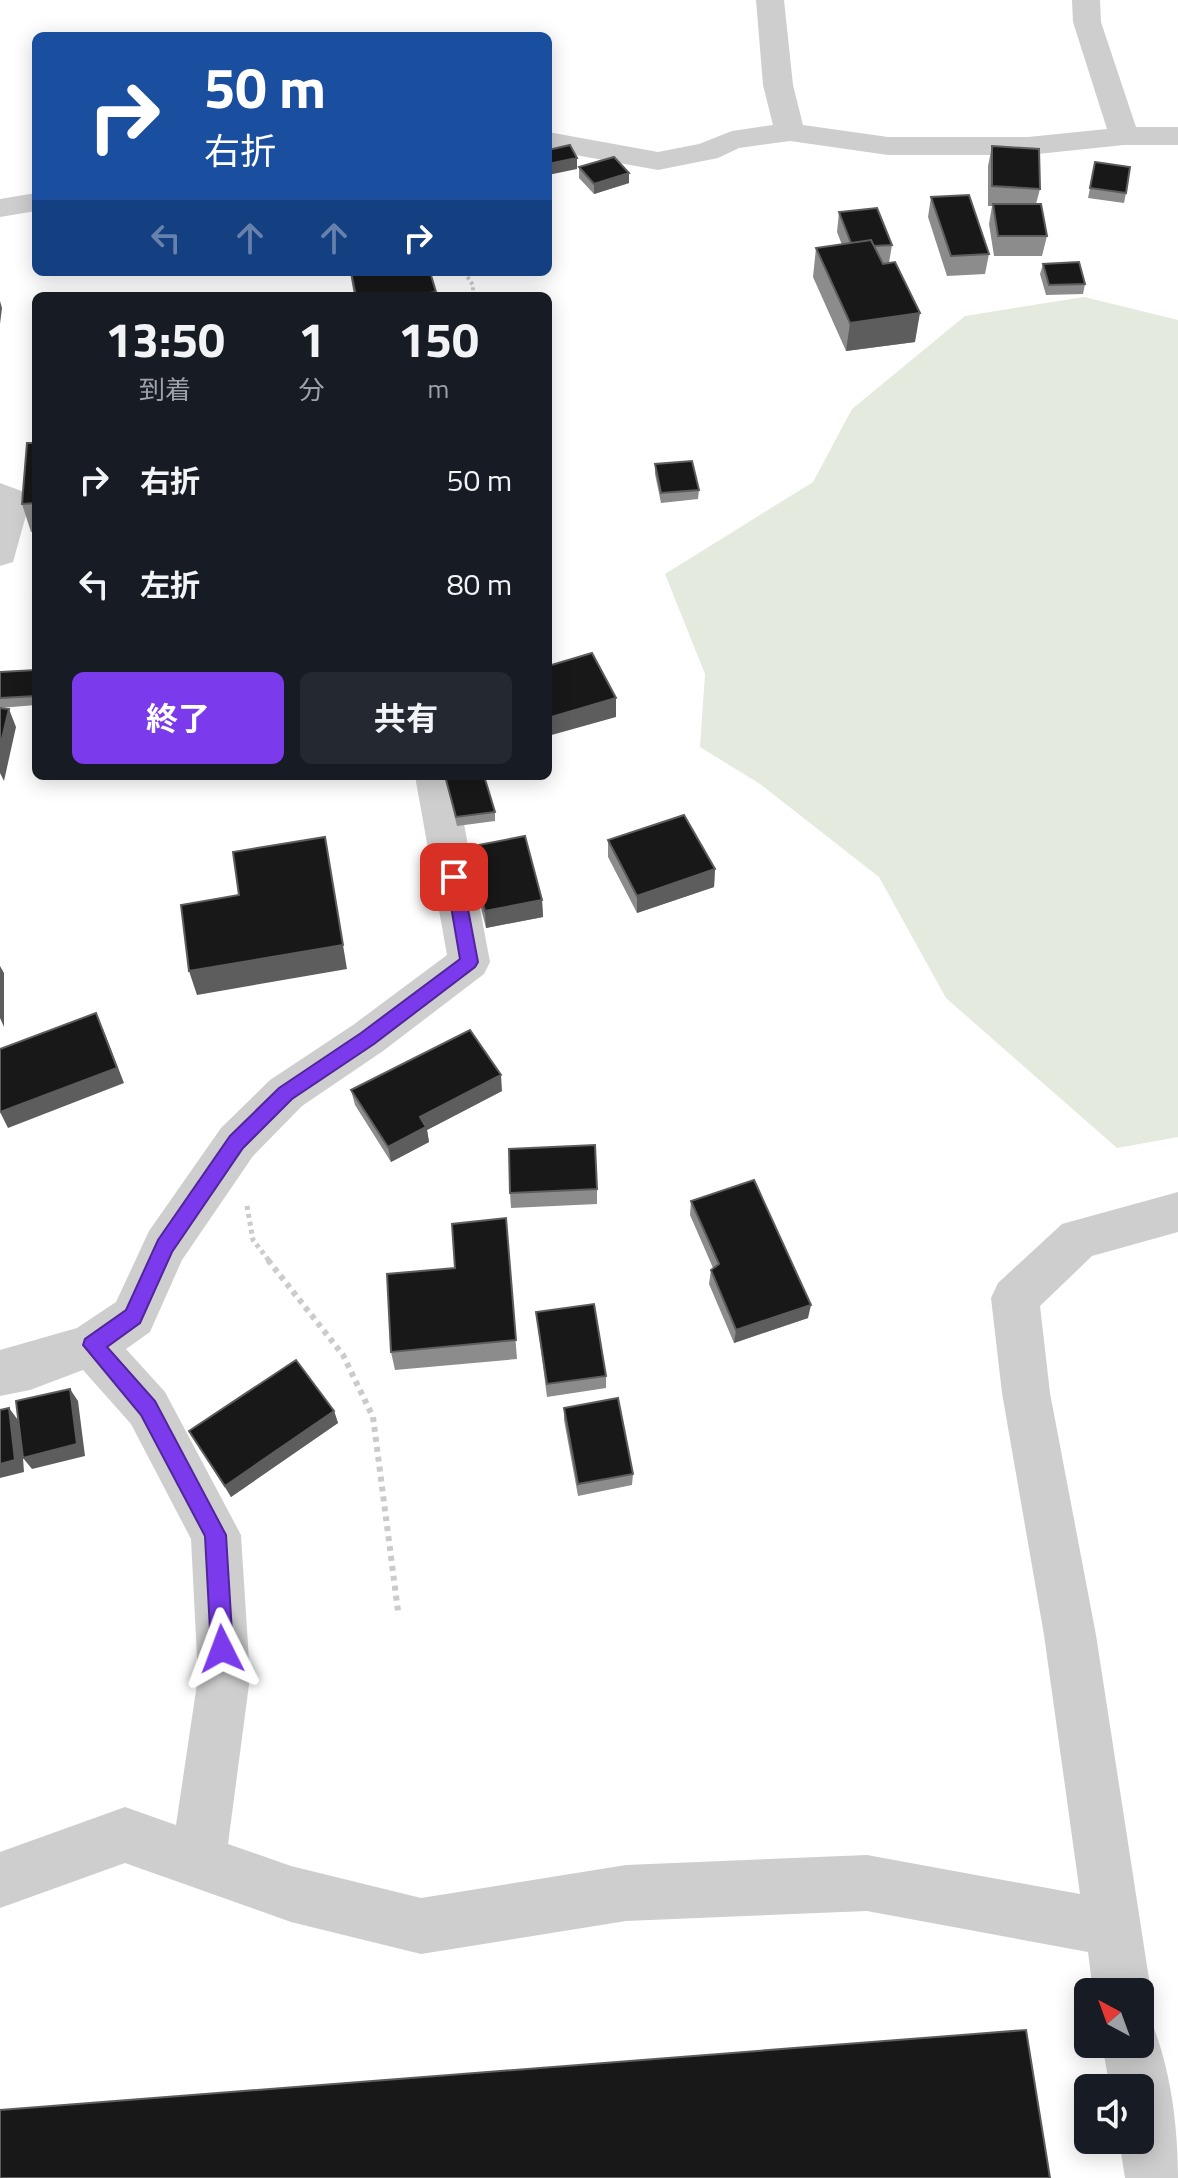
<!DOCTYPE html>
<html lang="ja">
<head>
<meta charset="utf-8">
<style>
	body { margin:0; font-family:"Titillium Web","Noto Sans JP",sans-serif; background:#242831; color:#f1f3f6; height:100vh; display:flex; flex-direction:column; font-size:30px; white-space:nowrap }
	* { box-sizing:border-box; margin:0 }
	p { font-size:26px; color:#9ea1a6 }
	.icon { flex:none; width:44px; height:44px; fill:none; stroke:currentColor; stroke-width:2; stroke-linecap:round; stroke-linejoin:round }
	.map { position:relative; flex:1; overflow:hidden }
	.sheet { position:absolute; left:32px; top:292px; width:520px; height:488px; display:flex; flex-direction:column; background:#171b24; border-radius:12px; box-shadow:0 4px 20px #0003 }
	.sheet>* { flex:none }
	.banner { position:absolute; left:32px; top:32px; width:520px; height:244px; border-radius:12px; box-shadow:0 4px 20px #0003; background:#1a4fa0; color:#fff; overflow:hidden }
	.needle { width:52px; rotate:319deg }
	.tools { position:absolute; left:1074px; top:1978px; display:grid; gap:16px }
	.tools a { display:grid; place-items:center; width:80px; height:80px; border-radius:12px; background:#171b24; box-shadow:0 4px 20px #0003; font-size:40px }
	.pin { position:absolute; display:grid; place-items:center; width:68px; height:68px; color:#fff; margin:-34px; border-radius:16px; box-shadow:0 4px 12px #0006 }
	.me { position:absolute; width:88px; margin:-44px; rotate:357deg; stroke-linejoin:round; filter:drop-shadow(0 0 6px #0008) }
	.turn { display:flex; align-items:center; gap:28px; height:168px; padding:0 40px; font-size:36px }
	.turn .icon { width:104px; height:104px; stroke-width:2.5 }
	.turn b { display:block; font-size:56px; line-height:68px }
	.lanes { display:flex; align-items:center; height:76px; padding:0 40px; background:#0003; justify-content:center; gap:40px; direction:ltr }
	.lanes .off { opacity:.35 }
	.eta { display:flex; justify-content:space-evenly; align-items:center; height:136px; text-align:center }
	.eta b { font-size:48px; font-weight:700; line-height:56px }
	.primary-button { display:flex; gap:16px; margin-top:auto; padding:16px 40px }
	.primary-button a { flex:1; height:92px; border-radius:12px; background:#7c3aed; color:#fff; font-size:32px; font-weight:700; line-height:92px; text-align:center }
	.primary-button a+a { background:#242831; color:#f1f3f6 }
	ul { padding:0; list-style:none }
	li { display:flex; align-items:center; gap:24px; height:104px; padding:0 40px }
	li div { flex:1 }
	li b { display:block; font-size:30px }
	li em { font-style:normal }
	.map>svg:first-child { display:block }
	.green { fill:#e4eadd }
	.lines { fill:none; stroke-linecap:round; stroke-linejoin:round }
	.path-far2 { stroke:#cbcbcb; stroke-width:4; stroke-dasharray:3 3; stroke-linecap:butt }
	.path-far1 { stroke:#cbcbcb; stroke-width:5; stroke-dasharray:4 4; stroke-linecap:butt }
	.path { stroke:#cbcbcb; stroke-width:6; stroke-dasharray:5 5; stroke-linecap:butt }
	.street { fill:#cecece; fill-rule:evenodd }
	.wall { fill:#8c8c8c }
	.shaded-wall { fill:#5d5d5d }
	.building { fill:#181818; stroke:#5d5d5d; stroke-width:2 }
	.route { fill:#7c3aed; stroke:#51269a; stroke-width:2 }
</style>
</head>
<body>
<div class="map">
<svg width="1178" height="2178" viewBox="0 0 1178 2178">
	<rect width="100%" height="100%" fill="#fff"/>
	<path class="green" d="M1084 297 1178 320V1137L1117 1148 946 998 879 877 760 784 700 747 705 674 665 574 813 482 852 409 965 316Z"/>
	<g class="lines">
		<path class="path-far2" d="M464 272 473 285V296"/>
		<path class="path-far1" d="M247 1206 253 1240 270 1262"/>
		<path class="path" d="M268 1260 343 1355 373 1417 398 1611"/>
		<path class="street" d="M756 0H784L793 85 803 125 888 137H1028L1107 129 1073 22 1072 0H1100L1101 22 1136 127H1178V145H1124L1028 155H888L790 141 739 148 718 158 658 170 548 150V132L658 152 699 144 732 131 773 125 763 85Z
			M36 193V211L0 217V199Z
			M0 483 24 492 30 501 13 562 0 566Z
			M415 776H455L490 962 484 974 383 1051 302 1106 253 1156 182 1260 150 1332 126 1349 165 1392 241 1535 250 1677 228 1844 291 1866 421 1898 626 1865 867 1855 1080 1894 1044 1635 1002 1393 991 1298 998 1283 1062 1224 1178 1192V1232L1092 1256 1040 1306 1050 1393 1096 1635 1151 1992 1142 2012 1140 1992H1093L1088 1952 867 1911 626 1921 421 1954 291 1922 125 1863 0 1908V1852L125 1807 176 1825 198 1677 191 1539 131 1424 83 1370 30 1390 0 1396V1350L77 1328 116 1302 149 1231 221 1128 270 1080 353 1025 447 955Z
			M1140 2019 1152 2023C1171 2071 1178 2127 1178 2178H1125L1119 2140H1140V2088H1110L1102 2044H1140Z"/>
	</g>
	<path class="wall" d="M992 146 1040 189 1036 204 1047 236 1042 256H994L989 224 992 206H988V166Z
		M1095 162 1126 193 1124 203 1088 198Z
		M579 167 629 173V183L594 194 579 178Z
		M931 197 989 254 985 274 947 276 928 217Z
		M839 212 892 245 889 263 915 342 846 351 813 277 816 248 842 245 837 232Z
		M1043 264 1085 284 1083 294 1046 295 1040 274Z
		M350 272H351L436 296H354Z
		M36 443V531L31 532 22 504Z
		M655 464 699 490 698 499 661 503 655 474Z
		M36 670V705L0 708V672Z
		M445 776 495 812V821L457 826Z
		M608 840 715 869 714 887 637 913 608 857Z
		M468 847 542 900 543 917 486 928 470 864Z
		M351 1090 502 1091 427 1130 429 1142 391 1162 355 1105Z
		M597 1189V1204L511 1208 510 1193Z
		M691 1201 808 1318 734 1343 709 1284 711 1270 713 1268 690 1215Z
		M506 1218 517 1359 395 1370 391 1352 455 1268Z
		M536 1312 606 1376V1388L547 1397Z
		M564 1408 633 1474 632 1485 578 1496 564 1420Z
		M334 1411 338 1423 231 1497 189 1431Z"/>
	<path class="shaded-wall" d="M577 158V169L548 175V164Z
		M629 173V183L594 194V184Z
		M436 292V296H409Z
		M0 301 2 308 0 324Z
		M920 313 915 342 846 351 850 323Z
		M616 698V717L548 736V718Z
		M9 709 16 727 4 781 0 773V747Z
		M325 837 347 969 197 995 189 971Z
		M715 869 714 887 637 913V896Z
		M542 900 543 917 486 928 485 911Z
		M0 966 4 973V1027L0 1018Z
		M103 1029 124 1083 8 1128 0 1112Z
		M501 1075 502 1091 427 1130 429 1142 391 1162 388 1147 420 1117Z
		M811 1305 808 1318 734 1343 736 1330Z
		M70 1389 78 1401 85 1456 32 1469 23 1458 24 1472 0 1478V1464L9 1408 18 1420Z
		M334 1411 338 1423 231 1497 225 1486Z"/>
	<path class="building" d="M570 145 577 158 548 164V150Z
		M992 146 1039 149 1040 189 992 186Z
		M614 157 629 173 594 184 579 167Z
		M1095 162 1130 167 1126 193 1090 188Z
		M969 195 989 254 951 256 931 197Z
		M993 204H1041L1047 236H998Z
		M877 208 892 245 874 246 871 240 851 243 839 212Z
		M871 240 883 264 895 262 920 313 850 323 816 248Z
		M1079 262 1085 284 1049 285 1043 264Z
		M351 272H430L436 292 409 296H356Z
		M27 443H36V503L22 504Z
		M692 461 699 490 661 493 655 464Z
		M36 594V612L33 595Z
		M592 653 616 698 548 718V666Z
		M36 670V696L0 698V672Z
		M0 708 9 709 0 747Z
		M445 776H484L495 812 456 817Z
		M684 815 715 869 637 896 608 840Z
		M525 836 542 900 485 911 468 847Z
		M325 837 343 945 189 971 181 905 239 895 233 852Z
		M96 1013 117 1068 0 1112V1049Z
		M470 1030 501 1075 420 1117 426 1127 388 1147 351 1090Z
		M595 1145 597 1189 510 1193 509 1149Z
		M754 1180 811 1305 736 1330 711 1270 719 1264 691 1201Z
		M506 1218 516 1340 391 1352 387 1274 455 1268 452 1224Z
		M594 1304 606 1376 547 1384 536 1312Z
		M296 1360 334 1411 225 1486 189 1431Z
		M70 1389 77 1444 23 1458 16 1401Z
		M618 1398 633 1474 578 1484 564 1408Z
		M9 1408 15 1460 0 1464V1410Z
		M1026 2030 1050 2178H0V2110Z"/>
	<path class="route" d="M454 870 462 877 478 962 475 967 374 1044 292 1099 243 1148 172 1252 140 1323 107 1347 155 1401 226 1535 233 1649 230 1657 222 1660 215 1657 211 1649 205 1536 141 1415 83 1345 85 1339 126 1310 158 1240 230 1136 279 1088 361 1033 460 959 446 877Z"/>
</svg>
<div class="tools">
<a><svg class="needle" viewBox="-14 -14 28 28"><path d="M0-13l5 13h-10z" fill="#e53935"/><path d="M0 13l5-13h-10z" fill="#9ea1a6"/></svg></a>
<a><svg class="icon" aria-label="sound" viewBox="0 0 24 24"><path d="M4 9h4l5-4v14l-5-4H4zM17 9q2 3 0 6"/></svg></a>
</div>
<div class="pin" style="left:454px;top:877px;background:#d93025"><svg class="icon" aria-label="arrive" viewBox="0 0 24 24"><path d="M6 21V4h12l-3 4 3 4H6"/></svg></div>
<svg class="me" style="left:222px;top:1649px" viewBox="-20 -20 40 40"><path d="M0-17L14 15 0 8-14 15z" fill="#7c3aed" stroke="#fff" stroke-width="4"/></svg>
<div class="banner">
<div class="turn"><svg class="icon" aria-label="right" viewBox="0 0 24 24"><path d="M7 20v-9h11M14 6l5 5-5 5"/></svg><div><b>50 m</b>右折</div></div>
<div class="lanes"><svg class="icon off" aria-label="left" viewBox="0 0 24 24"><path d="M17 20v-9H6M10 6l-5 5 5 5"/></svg><svg class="icon off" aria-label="ahead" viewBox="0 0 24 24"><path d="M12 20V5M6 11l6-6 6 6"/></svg><svg class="icon off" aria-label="ahead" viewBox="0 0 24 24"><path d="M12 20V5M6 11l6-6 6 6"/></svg><svg class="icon" aria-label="right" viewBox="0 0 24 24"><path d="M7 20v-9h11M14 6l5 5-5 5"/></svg></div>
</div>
<section class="sheet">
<div class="eta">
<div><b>13:50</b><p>到着</p></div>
<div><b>1</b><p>分</p></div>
<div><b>150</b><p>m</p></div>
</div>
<ul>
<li><svg class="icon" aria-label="right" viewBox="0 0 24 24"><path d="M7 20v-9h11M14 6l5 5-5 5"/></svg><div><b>右折</b></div><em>50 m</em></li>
<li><svg class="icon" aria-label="left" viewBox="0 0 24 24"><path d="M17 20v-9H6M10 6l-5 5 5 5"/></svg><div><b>左折</b></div><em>80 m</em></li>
</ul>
<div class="primary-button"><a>終了</a><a>共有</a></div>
</section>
</div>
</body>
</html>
